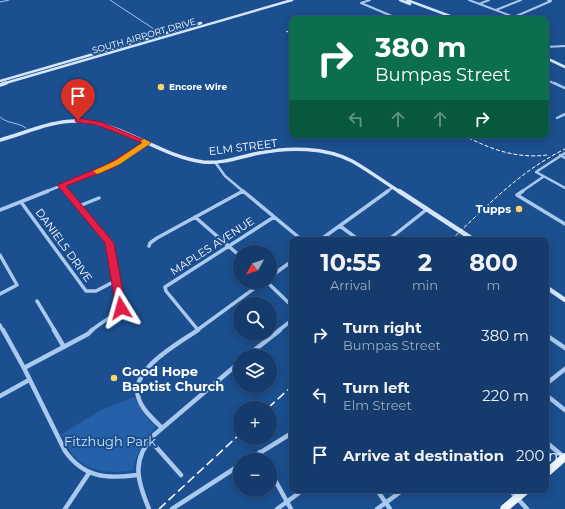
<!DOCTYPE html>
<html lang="en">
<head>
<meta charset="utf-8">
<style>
	body { margin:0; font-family:Montserrat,sans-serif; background:#214673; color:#f1f3f6; height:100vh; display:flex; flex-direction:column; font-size:15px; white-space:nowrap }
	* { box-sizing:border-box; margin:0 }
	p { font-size:13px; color:#9dadc1 }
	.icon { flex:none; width:22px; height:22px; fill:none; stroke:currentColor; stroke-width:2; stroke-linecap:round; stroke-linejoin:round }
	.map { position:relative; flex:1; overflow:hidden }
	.side { position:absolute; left:289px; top:237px; width:260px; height:256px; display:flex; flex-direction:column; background:#143b6b; border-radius:8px; box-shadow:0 2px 10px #0003,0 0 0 1px #33557e }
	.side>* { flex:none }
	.top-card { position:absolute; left:289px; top:16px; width:260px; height:122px; border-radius:8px; box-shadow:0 2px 10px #0003,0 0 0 1px #33557e; background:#0b6e4f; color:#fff; overflow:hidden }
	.needle { width:26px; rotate:230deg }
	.tools { position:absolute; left:233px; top:245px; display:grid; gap:8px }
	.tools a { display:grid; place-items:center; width:44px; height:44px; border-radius:50%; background:#143b6b; box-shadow:0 2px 10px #0003,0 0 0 1px #33557e; font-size:20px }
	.pin { position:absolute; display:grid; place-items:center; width:34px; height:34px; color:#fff; margin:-41px -17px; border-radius:50% 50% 50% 0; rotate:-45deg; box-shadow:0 0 4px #0007 }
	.pin .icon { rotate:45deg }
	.me { position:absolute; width:44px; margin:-22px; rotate:352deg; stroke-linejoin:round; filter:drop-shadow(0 0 3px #0008) }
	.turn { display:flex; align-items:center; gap:14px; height:84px; padding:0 20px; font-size:18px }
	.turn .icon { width:52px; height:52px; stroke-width:2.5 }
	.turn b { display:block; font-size:28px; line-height:34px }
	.lanes { display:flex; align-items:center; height:38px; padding:0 20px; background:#0003; justify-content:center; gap:20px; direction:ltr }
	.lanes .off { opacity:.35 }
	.eta { display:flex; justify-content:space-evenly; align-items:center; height:68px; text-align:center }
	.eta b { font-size:24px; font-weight:700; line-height:28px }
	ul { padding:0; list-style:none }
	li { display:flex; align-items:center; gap:12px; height:60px; padding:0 20px }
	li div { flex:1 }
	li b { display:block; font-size:15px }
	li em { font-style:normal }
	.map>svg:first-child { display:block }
	.green { fill:#2461a8 }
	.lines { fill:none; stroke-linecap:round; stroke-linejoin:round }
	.stream { stroke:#9cc4f0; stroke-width:1 }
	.street-far3 { stroke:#a9c9ee; stroke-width:2 }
	.street-far2 { stroke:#a9c9ee; stroke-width:2.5 }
	.street-far1 { stroke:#a9c9ee; stroke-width:3.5 }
	.street { stroke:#a9c9ee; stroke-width:4.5 }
	.secondary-far2 { stroke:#d6e6fa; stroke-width:2.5 }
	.secondary-far1 { stroke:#d6e6fa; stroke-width:3.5 }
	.secondary { stroke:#d6e6fa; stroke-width:4.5 }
	.primary { fill:#f0f6ff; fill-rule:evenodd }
	.rail-far1 { stroke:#fff; stroke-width:1; stroke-dasharray:4 2; stroke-linecap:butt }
	.rail { stroke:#fff; stroke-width:1.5; stroke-dasharray:9 4; stroke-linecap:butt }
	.route { fill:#e11d48; stroke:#92132f }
	.slow { fill:#f59e0b }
	.poi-dot { fill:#ffd166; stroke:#1b4f8f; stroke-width:1.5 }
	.labels { text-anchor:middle; stroke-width:4; stroke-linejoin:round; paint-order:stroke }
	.far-street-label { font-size:9px; fill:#fff; stroke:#1b4f8f }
	.far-poi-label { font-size:9px; font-weight:bold; fill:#fff; stroke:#1b4f8f; text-anchor:start }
	.street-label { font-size:11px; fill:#fff; stroke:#1b4f8f }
	.poi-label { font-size:11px; font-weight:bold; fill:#fff; stroke:#1b4f8f; text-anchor:end }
	.near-poi-label { font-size:13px; font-weight:bold; fill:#fff; stroke:#1b4f8f; text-anchor:start }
	.near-park-label { font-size:13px; fill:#cfe3fa; stroke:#1b4f8f }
</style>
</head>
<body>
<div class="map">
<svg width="565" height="509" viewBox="0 0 565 509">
	<rect width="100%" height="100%" fill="#1b4f8f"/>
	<path class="green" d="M134 397 144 414 156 427 145 440 137 456 133 470C111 474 88 473 72 454 68 448 65 440 62 434L101 410Z"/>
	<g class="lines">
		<path class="stream" d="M110 0 160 33
			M0 2 9 0
			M0 117C7 124 18 122 26 128"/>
		<path class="street-far3" d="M469 0 514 17 551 1 548 0
			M361 3 399 19
			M361 3 370 0
			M479 4 489 0
			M496 10 521 0
			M546 47 565 46
			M546 80 556 84"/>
		<path class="street-far2" d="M554 83 565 88
			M557 118 565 114
			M565 153 536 172 565 188
			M560 155 565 158
			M215 162 225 176 244 192
			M61 185 67 192
			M45 192 111 166 148 143
			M241 192 243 191
			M386 192 392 188
			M521 192 543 177"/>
		<path class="street-far1" d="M66 191 110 243 121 307C114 317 101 322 91 331
			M243 191 302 240
			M523 191 517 195 565 224
			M21 202 86 291H96L117 280
			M79 206 99 198
			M0 210 48 191
			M195 217 240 256
			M340 226 359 240
			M320 240 388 191
			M388 240 426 210
			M149 246 150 243 157 238 243 191
			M0 255 17 285 0 294
			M270 277 292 261
			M267 282 292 306
			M37 301 55 331
			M0 325 3 331
			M198 330 166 291 165 287 274 217
			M196 331 263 282
			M278 331 292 320"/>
		<path class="street" d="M3 330 24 368 65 451C84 478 107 479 137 475
			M54 330 64 347
			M546 335 565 348
			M247 356 280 330
			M24 368 88 334 92 330
			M546 384 565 369
			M546 395 565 410
			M0 396 29 380
			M162 428C153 419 141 409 138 396 131 369 179 343 198 330
			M149 439 181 475
			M546 442 565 458
			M260 452 264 460
			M248 460 292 433
			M270 471 291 509
			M377 490 390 509
			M510 490 527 509
			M65 509 89 473
			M149 509C137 480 131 460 154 435L240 362
			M172 509 240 465
			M277 509 303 490
			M377 509 403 490"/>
		<path class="secondary-far2" d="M400 0 410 4
			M407 0 458 19
			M546 58 565 67
			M0 81 201 23
			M2 84 292 0"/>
		<path class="secondary-far1" d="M0 85 6 83
			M0 140C26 133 52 120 79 121 124 123 159 156 203 162 222 164 240 157 259 153 288 147 325 147 352 161 368 170 384 182 400 192"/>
		<path class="secondary" d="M399 191 474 240
			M546 287 565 300"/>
		<path class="primary" d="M565 453V462L549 476 546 477V468L562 454Z
			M520 490H530L529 493 510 509H500L501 506Z"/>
		<path class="rail-far1" d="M286 31 292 34
			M463 135C490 149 516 159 547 155
			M451 240C487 206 520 171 565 149"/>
		<path class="rail" d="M268 408 292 386
			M159 509 240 434"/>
	</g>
	<path class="route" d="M78 118 101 122 151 143 113 168 66 186 114 243 126 308 124 310H117L116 308 105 243 57 185 108 164 142 143 97 125 76 122 75 120Z"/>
	<path class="slow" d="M144 139 151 143 120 164 100 173 97 174 93 171 115 161 142 143 141 141Z"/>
	<g class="poi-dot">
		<circle cx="161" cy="87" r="4"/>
		<circle cx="519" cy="209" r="4"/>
		<circle cx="114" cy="378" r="4"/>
	</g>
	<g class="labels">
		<g class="far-street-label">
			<text transform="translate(144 36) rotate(-16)" y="3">SOUTH AIRPORT DRIVE</text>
		</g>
		<g class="far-poi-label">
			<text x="169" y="90">Encore Wire</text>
		</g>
		<g class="street-label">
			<text transform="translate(243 147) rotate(-7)" y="4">ELM STREET</text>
			<text transform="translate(64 245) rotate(54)" y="4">DANIELS DRIVE</text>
			<text transform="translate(212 246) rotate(-33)" y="4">MAPLES AVENUE</text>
		</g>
		<g class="poi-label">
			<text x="511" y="213">Tupps</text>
		</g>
		<g class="near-poi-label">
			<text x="122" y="376">Good Hope<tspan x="122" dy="15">Baptist Church</tspan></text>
		</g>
		<g class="near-park-label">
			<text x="110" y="446">Fitzhugh Park</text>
		</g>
	</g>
</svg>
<div class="tools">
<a><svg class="needle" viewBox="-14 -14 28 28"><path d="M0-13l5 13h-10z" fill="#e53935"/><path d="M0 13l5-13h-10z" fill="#9dadc1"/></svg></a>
<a><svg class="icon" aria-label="search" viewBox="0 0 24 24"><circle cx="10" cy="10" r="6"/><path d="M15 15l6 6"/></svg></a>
<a><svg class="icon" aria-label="layers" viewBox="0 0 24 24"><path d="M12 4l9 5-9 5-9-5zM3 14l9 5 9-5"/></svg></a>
<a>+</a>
<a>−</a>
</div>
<div class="pin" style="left:78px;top:120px;background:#d93025"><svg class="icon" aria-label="arrive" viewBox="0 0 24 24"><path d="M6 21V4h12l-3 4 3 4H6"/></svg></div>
<svg class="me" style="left:121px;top:308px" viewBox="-20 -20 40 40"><path d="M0-17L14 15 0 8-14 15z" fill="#e11d48" stroke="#fff" stroke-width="4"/></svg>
<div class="top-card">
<div class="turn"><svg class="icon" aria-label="right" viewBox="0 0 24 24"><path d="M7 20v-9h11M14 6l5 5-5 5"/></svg><div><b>380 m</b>Bumpas Street</div></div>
<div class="lanes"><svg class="icon off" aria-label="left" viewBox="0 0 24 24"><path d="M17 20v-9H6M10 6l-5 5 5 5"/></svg><svg class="icon off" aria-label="ahead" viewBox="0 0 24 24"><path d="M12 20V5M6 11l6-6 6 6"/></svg><svg class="icon off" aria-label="ahead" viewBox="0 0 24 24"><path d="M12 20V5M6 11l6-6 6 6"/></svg><svg class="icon" aria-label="right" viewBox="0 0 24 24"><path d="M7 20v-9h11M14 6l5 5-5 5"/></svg></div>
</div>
<section class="side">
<div class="eta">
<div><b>10:55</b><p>Arrival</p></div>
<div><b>2</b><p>min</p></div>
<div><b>800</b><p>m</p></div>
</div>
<ul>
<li><svg class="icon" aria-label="right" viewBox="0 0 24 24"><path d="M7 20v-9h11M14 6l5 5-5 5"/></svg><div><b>Turn right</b><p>Bumpas Street</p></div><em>380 m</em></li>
<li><svg class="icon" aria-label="left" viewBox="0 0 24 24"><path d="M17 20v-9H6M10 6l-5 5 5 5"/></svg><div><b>Turn left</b><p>Elm Street</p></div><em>220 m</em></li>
<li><svg class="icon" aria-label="arrive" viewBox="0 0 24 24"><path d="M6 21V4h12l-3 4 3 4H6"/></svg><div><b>Arrive at destination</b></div><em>200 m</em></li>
</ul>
</section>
</div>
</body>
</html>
